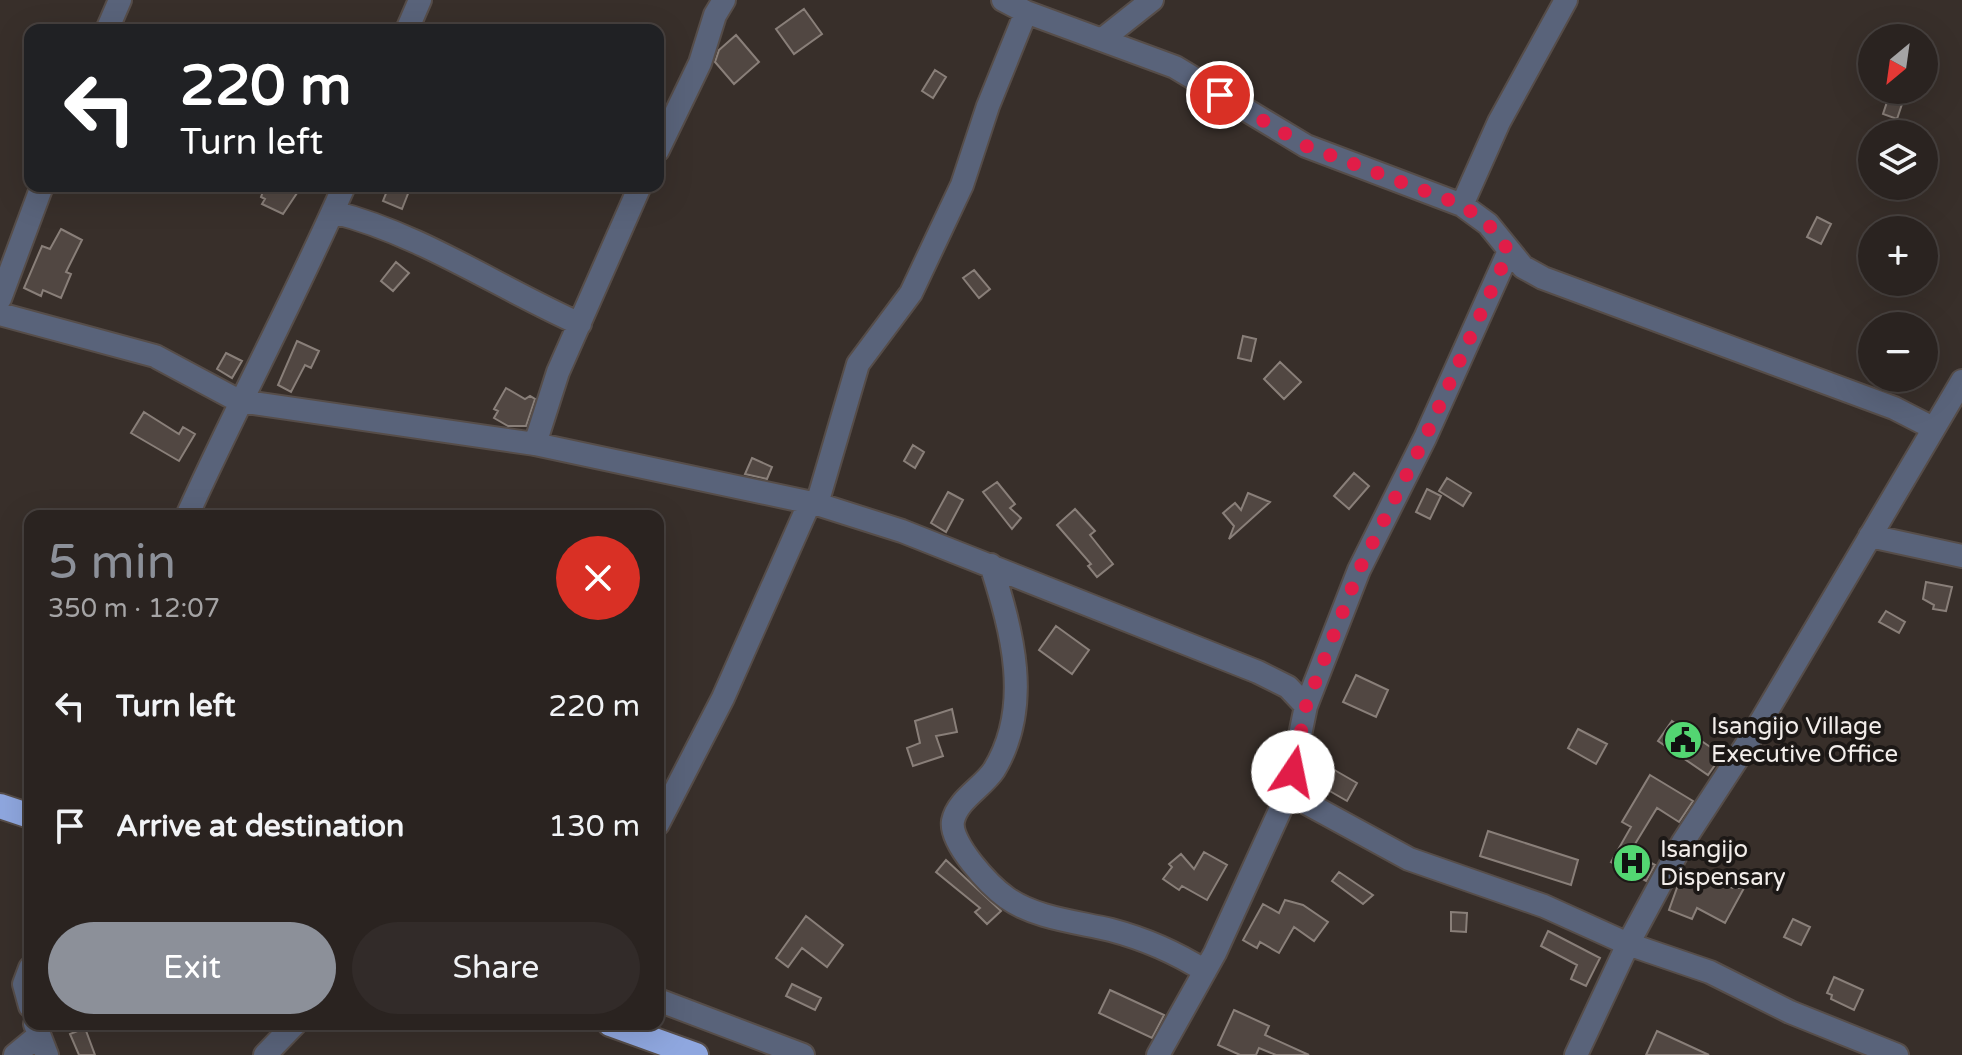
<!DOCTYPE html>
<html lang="en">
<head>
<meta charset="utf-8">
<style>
	body { margin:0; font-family:"Varela Round",sans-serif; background:#322b29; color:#f1f3f6; height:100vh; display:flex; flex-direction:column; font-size:30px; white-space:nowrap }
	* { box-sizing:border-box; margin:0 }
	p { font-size:26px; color:#a5a4a5 }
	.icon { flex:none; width:44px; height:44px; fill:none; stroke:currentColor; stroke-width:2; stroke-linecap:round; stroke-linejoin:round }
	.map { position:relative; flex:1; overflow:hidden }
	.sheet { position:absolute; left:24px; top:510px; width:640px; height:520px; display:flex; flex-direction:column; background:#2a2320; border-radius:16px; box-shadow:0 8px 32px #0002,0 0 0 2px #46403e }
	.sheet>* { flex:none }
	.banner { position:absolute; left:24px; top:24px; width:640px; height:168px; border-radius:16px; box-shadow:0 8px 32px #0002,0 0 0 2px #46403e; background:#202124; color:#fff; overflow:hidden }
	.needle { width:52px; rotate:209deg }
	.buttons { position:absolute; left:1858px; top:24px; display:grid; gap:16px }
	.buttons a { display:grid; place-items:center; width:80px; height:80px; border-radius:50%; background:#2a2320; box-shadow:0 8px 32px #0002,0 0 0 2px #46403e; font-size:40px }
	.pin { position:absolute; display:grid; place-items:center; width:68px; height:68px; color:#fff; margin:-34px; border:4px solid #fff; border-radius:50%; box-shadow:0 2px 8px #0007 }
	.me { position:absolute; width:88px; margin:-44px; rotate:11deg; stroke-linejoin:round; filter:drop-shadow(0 0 6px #0008) }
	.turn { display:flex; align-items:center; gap:28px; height:168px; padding:0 24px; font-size:36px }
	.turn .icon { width:104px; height:104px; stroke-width:2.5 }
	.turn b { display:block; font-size:56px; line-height:68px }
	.round { display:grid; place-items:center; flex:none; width:84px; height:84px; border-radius:42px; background:#322b29 }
	.overview { display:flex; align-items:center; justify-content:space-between; height:136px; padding:0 24px }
	h1 { font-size:48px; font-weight:600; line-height:60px; color:#8c9099 }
	.primary-button { display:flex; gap:16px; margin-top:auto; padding:16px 24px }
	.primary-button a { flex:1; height:92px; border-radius:48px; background:#8c9099; color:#fff; font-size:32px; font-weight:600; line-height:92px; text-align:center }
	.primary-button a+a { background:#322b29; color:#f1f3f6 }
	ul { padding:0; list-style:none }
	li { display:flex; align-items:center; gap:24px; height:120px; padding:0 24px }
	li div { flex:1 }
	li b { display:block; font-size:30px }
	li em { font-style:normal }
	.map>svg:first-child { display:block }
	.building { fill:#514742; stroke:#897f79; stroke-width:2 }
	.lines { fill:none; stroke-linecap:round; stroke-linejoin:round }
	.minor-casing { stroke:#564d49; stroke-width:26 }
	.highway-casing { stroke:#564d49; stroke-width:28 }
	.minor { stroke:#59637a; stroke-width:22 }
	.highway { stroke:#8fa7df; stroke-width:24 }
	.route { stroke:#e11d48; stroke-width:14; stroke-dasharray:0 25.2 }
	.labels { text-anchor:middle; stroke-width:8; stroke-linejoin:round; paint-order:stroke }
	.poi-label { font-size:24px; fill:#f2edea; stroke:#1c1816; text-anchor:start }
</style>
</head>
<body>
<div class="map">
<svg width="1962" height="1055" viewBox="0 0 1962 1055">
	<rect width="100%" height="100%" fill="#382f2a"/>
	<path class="building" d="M804 9 822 34 794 54 776 29Z
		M736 35 759 62 734 84 715 62 719 50Z
		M935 70 946 77 933 98 922 91Z
		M1890 93 1904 98 1897 119 1883 114Z
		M265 186H291L297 193 283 214 262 204 265 199 261 197Z
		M389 186H411L402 209 383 201Z
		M1817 217 1831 224 1821 244 1807 237Z
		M61 229 82 240 66 272 71 274 61 298 43 290 41 296 24 288 42 246 50 249Z
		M396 262 409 273 393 291 381 281Z
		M974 270 990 289 979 298 963 278Z
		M1243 336 1256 339 1251 361 1238 358Z
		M297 341 319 351 311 368 305 365 291 392 278 385Z
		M226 353 242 361 232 378 217 369Z
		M1280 362 1301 382 1284 399 1264 379Z
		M506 388 525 399 530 396 535 399 526 426H508L494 418 498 411 494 409Z
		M144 412 179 434 183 427 195 434 179 461 131 433Z
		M913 445 924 452 915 468 904 461Z
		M752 458 772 467 767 479 745 474Z
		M1354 473 1369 486 1349 509 1334 496Z
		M1447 478 1471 493 1463 506 1439 491Z
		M997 482 1015 504 1010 508 1021 518 1012 529 983 492Z
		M1427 489 1441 496 1430 519 1416 512Z
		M948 492 963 500 946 532 931 523Z
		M1248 493 1270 502 1229 539 1234 526 1223 513 1235 503 1241 510Z
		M1075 509 1095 531 1090 535 1113 564 1097 577 1088 566 1091 564 1057 525Z
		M1926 582 1952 587 1946 611 1933 609 1934 605 1923 599Z
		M1886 611 1905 622 1899 633 1879 622Z
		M1056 626 1089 650 1072 674 1039 650Z
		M1356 675 1388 690 1376 717 1343 702Z
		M952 709 957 732 936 736 943 756 913 766 907 748 920 743 915 721Z
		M1672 721 1722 755 1708 775 1658 741Z
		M1578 729 1607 744 1596 764 1568 748Z
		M1331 768 1357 783 1347 801 1321 786Z
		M1650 775 1693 801 1679 822 1657 808 1635 844 1641 847 1636 855 1655 865 1646 881 1611 862 1631 827 1622 822Z
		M1488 831 1578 860 1571 885 1480 856Z
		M1204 852 1227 865 1207 900 1182 886 1179 890 1163 879 1172 867 1169 864 1181 854 1194 869Z
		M946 860 1001 911 987 924 975 912 980 908 936 872Z
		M1683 871 1733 888H1744L1725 923 1697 908 1692 919 1669 910Z
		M1339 872 1373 895 1363 904 1332 881Z
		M1285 900 1303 905 1328 922 1314 941 1294 927 1279 953 1260 942 1257 948 1243 940 1263 904 1279 913Z
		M1451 912 1467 913 1466 932 1451 931Z
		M806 916 843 945 827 967 802 948 788 967 776 958Z
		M1793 919 1810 927 1801 945 1784 937Z
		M1548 931 1600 958 1586 986 1571 979 1577 965 1541 946Z
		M1834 977 1863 990 1854 1010 1831 999 1832 995 1827 993Z
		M792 984 821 998 815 1010 786 996Z
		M1110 990 1164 1015 1152 1038 1099 1013Z
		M1234 1010 1269 1026 1265 1035 1309 1055H1276L1259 1048 1256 1055H1240L1218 1045Z
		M85 1028 95 1055H79L70 1034Z
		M1657 1031 1709 1055H1646Z"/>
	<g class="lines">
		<defs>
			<path id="minor" d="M1003 0 1026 12 1175 67 1306 146 1462 205 1488 224 1523 267 1543 278 1894 408 1933 428
				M107 30 120 0
				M407 30 420 0
				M1104 38 1152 0
				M658 150 700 63 715 15 724 0
				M1462 205 1499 122 1566 0
				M333 212C421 234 497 287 580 324
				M1509 251 1425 438 1359 570 1306 706 1288 793 1409 859 1544 906 1628 944 1710 972 1790 1012 1897 1055
				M0 299 42 186
				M0 314 155 356 239 401 535 444 817 504 902 531 1258 672 1288 687 1306 706
				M535 444 558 372 640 186
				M817 504 858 364 911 293 962 185 988 106 1026 12
				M187 516C237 405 295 298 344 186
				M1870 536 1962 556
				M991 565C1012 631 1033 706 994 770 983 787 957 800 953 821 949 843 990 886 1007 898 1035 918 1078 922 1111 930 1145 939 1175 952 1205 971
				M658 824 723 698 809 504
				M30 968 24 984 30 1006
				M658 1000 803 1055
				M35 1024 47 1055
				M15 1055 38 1036
				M265 1055 295 1024
				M1158 1055 1215 953 1288 793
				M1576 1055 1628 944 1683 842 1754 733 1962 381"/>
			<path id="highway" d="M0 806 30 816
				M610 1024 696 1055"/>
		</defs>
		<use href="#minor" class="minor-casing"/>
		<use href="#highway" class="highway-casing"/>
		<use href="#minor" class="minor"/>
		<use href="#highway" class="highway"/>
	</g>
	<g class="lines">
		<path class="route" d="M1220 95 1306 146 1462 205 1488 224 1509 251 1425 438 1359 570 1306 706 1293 772"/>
	</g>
	<defs>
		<symbol id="civic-disc" viewBox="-11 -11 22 22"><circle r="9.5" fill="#53d672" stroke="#1c1816"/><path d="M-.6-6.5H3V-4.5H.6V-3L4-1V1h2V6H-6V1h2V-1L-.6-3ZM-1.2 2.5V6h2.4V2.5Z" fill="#111"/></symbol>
		<symbol id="hospital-disc" viewBox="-11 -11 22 22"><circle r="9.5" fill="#53d672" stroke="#1c1816"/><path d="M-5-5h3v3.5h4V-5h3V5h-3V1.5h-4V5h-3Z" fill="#111"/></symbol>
	</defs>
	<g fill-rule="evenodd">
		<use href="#civic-disc" x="1661" y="718" width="44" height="44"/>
		<use href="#hospital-disc" x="1610" y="841" width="44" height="44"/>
	</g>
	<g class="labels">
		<g class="poi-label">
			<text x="1711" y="734">Isangijo Village<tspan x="1711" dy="28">Executive Office</tspan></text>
			<text x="1660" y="857">Isangijo<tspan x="1660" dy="28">Dispensary</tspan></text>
		</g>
	</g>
</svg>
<div class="buttons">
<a><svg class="needle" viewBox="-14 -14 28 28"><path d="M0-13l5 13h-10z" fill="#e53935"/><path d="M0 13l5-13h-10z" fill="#a5a4a5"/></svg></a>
<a><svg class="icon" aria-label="layers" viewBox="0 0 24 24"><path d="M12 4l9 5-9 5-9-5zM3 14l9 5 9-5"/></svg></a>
<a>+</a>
<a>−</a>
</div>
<div class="pin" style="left:1220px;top:95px;background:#d93025"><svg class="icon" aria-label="arrive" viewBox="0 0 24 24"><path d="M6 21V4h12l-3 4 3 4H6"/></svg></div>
<svg class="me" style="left:1293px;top:772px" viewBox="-20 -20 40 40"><circle r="19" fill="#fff"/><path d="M0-13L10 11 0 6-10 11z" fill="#e11d48"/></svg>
<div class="banner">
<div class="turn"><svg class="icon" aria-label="left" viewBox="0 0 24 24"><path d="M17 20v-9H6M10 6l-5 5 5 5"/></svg><div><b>220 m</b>Turn left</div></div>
</div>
<section class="sheet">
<div class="overview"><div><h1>5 min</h1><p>350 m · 12:07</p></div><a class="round" style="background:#d93025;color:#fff"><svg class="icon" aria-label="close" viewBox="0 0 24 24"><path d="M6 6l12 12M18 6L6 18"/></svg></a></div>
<ul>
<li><svg class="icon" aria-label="left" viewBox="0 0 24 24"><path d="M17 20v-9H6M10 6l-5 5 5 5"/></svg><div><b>Turn left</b></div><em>220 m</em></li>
<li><svg class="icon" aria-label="arrive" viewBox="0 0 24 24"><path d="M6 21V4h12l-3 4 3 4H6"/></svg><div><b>Arrive at destination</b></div><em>130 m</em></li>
</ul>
<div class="primary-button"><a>Exit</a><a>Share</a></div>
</section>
</div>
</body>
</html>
